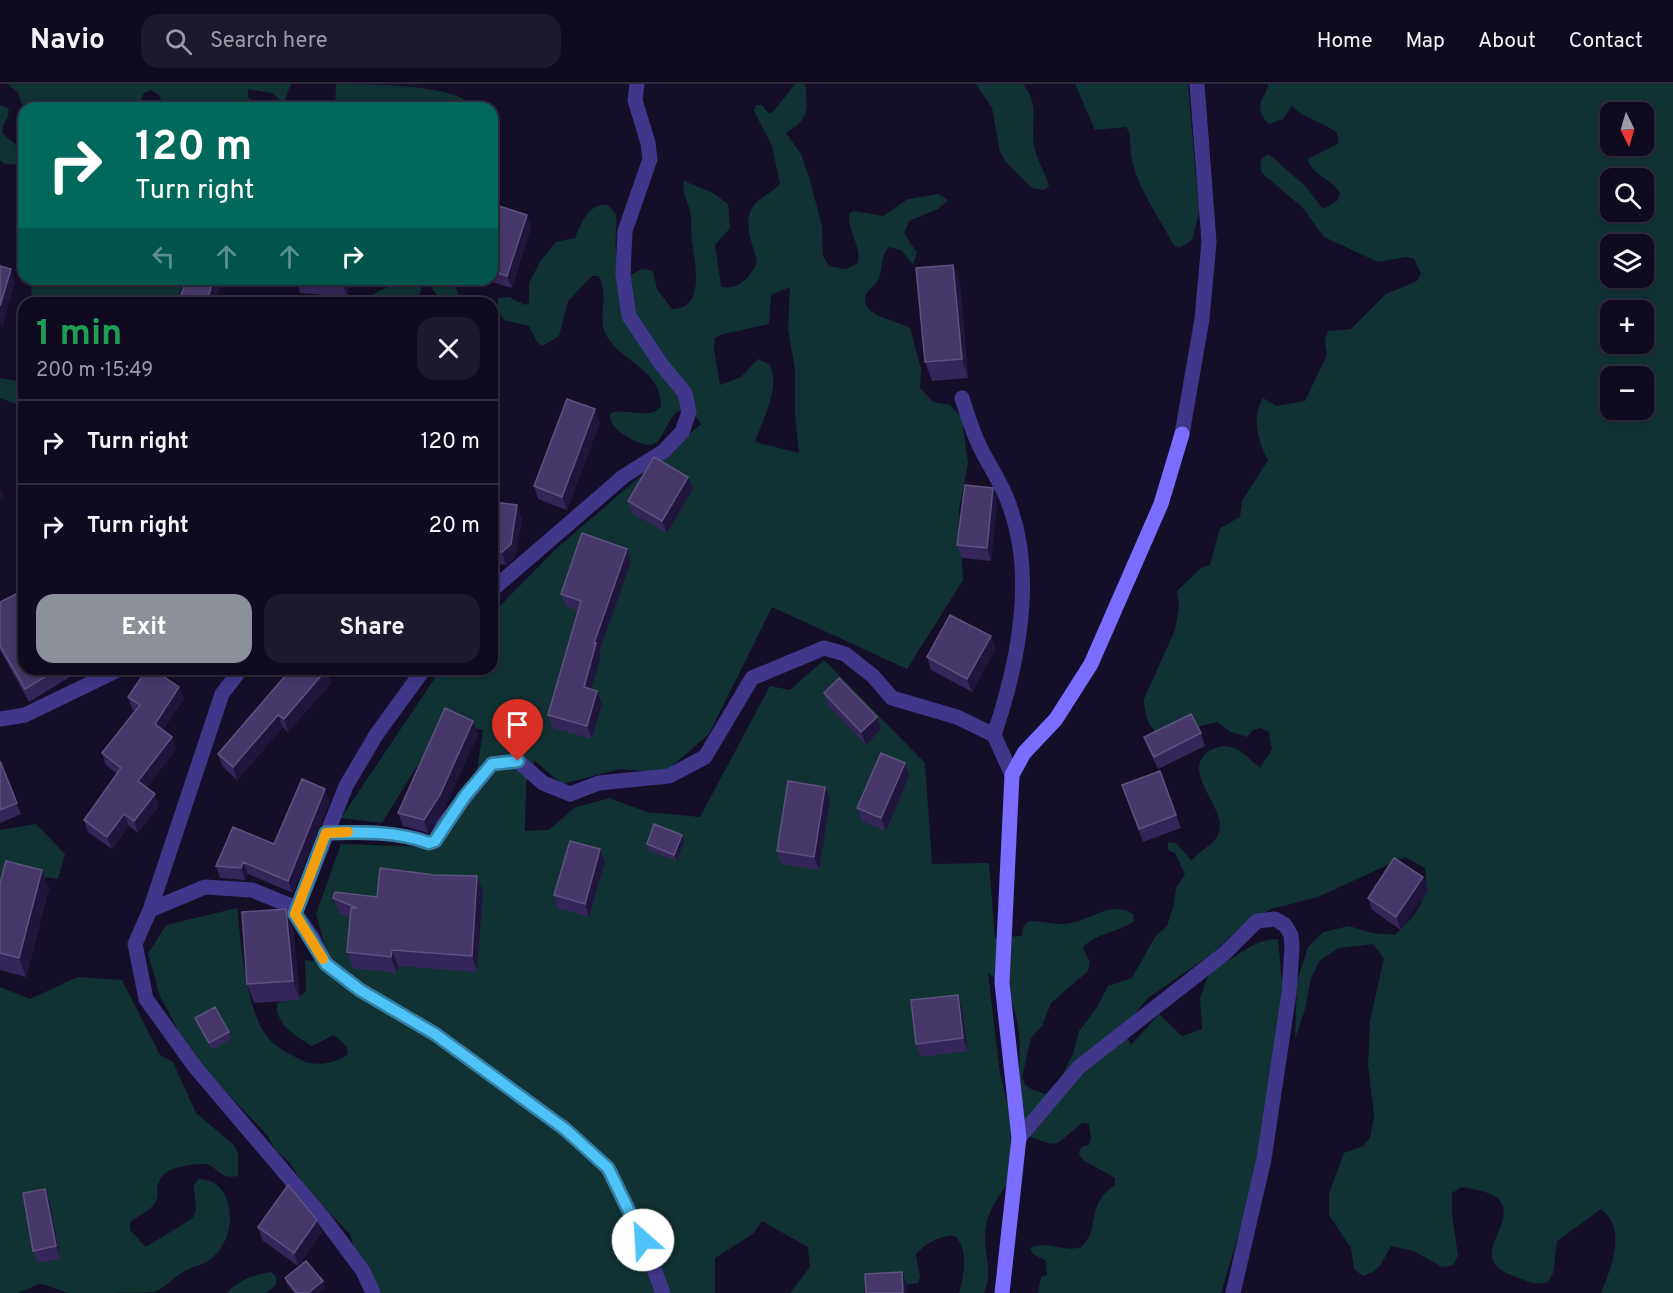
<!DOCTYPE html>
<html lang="en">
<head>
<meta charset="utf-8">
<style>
	body { margin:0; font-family:Overpass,sans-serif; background:#1e182c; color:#f1f3f6; height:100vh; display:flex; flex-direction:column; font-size:22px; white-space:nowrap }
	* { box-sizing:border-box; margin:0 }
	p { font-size:20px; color:#9c9aa4 }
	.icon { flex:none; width:33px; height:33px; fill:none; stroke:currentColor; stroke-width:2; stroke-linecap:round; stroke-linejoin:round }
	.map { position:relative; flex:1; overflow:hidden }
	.side { position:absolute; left:18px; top:213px; width:480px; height:378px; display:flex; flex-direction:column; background:#100a1f; border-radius:18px; box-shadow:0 3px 9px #0003,0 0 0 2px #302b3d }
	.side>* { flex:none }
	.hud { position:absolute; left:18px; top:18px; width:480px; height:183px; border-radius:18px; box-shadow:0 3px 9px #0003,0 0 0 2px #302b3d; background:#00695c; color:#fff; overflow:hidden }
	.needle { width:39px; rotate:175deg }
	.controls { position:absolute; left:1600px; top:18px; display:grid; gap:12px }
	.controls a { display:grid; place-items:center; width:54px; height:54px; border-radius:12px; background:#100a1f; box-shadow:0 3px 9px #0003,0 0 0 2px #302b3d; font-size:30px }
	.pin { position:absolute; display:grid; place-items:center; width:51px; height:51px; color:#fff; margin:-62px -26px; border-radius:50% 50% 50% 0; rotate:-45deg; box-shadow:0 0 6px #0007 }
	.pin .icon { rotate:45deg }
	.me { position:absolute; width:66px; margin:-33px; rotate:334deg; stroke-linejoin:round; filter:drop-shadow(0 0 4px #0008) }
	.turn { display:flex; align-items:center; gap:21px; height:126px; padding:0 18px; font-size:27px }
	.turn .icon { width:78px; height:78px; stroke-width:2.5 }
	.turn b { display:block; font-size:42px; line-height:51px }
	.lanes { display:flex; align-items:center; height:57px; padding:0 18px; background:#0003; justify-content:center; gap:30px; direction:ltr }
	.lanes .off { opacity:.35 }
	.round { display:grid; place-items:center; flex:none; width:63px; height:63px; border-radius:18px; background:#1e182c }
	.head { display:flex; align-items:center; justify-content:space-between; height:102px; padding:0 18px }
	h1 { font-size:36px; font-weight:700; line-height:45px; color:#1e9e55 }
	.primary-button { display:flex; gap:12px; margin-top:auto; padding:12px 18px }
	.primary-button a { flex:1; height:69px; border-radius:18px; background:#8c9099; color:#fff; font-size:24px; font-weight:700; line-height:69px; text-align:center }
	.primary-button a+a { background:#1e182c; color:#f1f3f6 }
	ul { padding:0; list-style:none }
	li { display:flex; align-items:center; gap:18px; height:84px; padding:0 18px; border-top:2px solid #302b3d }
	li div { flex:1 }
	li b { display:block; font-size:22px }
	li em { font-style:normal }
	header { display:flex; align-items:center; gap:36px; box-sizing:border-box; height:84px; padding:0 30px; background:#100a1f; border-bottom:2px solid #302b3d }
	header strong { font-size:28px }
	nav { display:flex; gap:33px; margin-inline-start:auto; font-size:21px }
	.search { width:420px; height:54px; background:#1e182c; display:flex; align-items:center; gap:15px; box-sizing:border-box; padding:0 21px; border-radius:18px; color:#9c9aa4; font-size:22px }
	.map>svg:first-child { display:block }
	.green { fill:#113233; fill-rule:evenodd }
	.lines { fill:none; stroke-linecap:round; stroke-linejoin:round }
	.street { stroke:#40378a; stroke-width:15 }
	.secondary { stroke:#7a6dff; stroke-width:15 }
	.wall { fill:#342658 }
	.shaded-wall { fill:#20153d }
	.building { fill:#46396a; stroke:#5e5281; stroke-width:1.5 }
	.route-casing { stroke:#337fa1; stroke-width:15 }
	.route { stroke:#4fc3f7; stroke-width:10 }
	.slow { stroke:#f59e0b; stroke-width:10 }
</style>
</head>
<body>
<header>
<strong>Navio</strong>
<div class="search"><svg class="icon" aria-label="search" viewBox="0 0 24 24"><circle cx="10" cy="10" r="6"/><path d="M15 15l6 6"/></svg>Search here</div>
<nav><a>Home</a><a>Map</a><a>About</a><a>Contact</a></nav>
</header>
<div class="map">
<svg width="1673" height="1209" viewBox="0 0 1673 1209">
	<rect width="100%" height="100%" fill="#150e29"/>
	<path class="green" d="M8 0H291L285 16 281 17 272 9 248 5V13L256 24H162L160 12 151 6 144 9 141 15 143 24 24 26 18 9Z
		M336 0C360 0 467 0 471 24H335Z
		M795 0H805C808 26 810 35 786 49L801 70 809 93 822 142 823 172 829 182 846 185 858 179C861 160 848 148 849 130L853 127 883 132 908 115 938 110 948 116 938 125 909 137 904 149 917 169 913 180 901 166 889 163C880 172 883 184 879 194 876 202 866 206 865 213 863 234 899 236 910 244L921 285 920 304 933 318 950 321 962 334 968 379 959 426 963 496 907 585 772 523 709 650 664 689 620 685 562 700 535 677 526 699 525 747 549 746 574 724 609 714 647 728 700 733 770 602 790 606 824 576 925 679 932 780 989 779 995 854 1022 852 1023 843 1029 837C1042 837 1059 842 1071 839 1092 835 1111 817 1133 830L1134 837C1117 849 1093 850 1083 864L1090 878 1088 887 1051 919 1042 942 1031 954 1022 993 1025 1001 1031 1005 1046 1010 1062 992 1073 970 1079 947 1096 925 1108 902 1132 894 1155 853 1167 842 1174 820 1176 804 1185 790 1175 769 1168 766V758L1176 759 1192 777C1201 763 1219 761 1220 743 1222 720 1177 682 1213 665 1233 655 1246 672 1260 684L1272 665 1269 648 1261 644 1253 646 1247 653 1231 648 1217 638 1200 642 1193 648H1156C1147 640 1144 627 1144 615L1175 546 1179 523 1177 507 1201 484 1210 481 1220 444 1240 433 1242 417 1268 376C1258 357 1251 334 1263 314L1276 322 1305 317 1327 271 1325 255 1328 247 1351 245 1386 210 1417 197 1421 190 1414 175 1406 173 1378 178 1324 153 1303 124 1262 89 1260 81 1262 74 1269 70 1306 103 1323 125 1337 117 1340 110C1333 93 1313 94 1308 75L1339 59 1337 49C1323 37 1305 36 1292 22L1283 35 1269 40C1250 21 1267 14 1268 0H1673V1209H1601C1611 1183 1628 1146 1601 1125L1557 1157 1553 1189 1548 1198C1536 1202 1528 1197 1516 1193 1463 1175 1516 1143 1501 1118 1494 1107 1473 1106 1462 1103L1452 1109V1129L1458 1172 1453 1181 1442 1183 1414 1167 1391 1162 1381 1180 1373 1188 1363 1192 1354 1185 1351 1164 1329 1131V1110L1344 1069 1363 1062 1370 1054 1374 1032 1368 980 1370 937 1384 874 1373 860 1339 864 1320 876 1311 894 1305 925 1295 955 1297 898 1308 863 1323 848 1349 842 1372 849 1395 851C1417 830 1429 815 1425 784L1405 773 1318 813 1271 825 1239 844 1213 869 1148 914 1123 944 1131 961 1159 930 1182 952 1202 945 1200 914 1211 884C1239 876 1247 856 1278 855L1282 899 1279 947 1259 1083 1221 1209H1038L1041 1193 1047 1191 1046 1177 1033 1170 1030 1164C1046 1156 1064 1169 1081 1163 1102 1144 1084 1121 1115 1101V1094L1083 1076 1079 1070 1081 1063 1089 1061 1091 1055 1089 1040 1082 1039 1058 1059 1051 1060 1030 1053 1013 1056 1010 1070 1015 1090C1001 1107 984 1131 985 1153 985 1174 993 1188 984 1209H959C964 1192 969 1166 955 1152 943 1150 922 1161 916 1171L920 1192 918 1199 904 1201 891 1194 867 1198 864 1209H790L810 1183 808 1163 762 1137 754 1149 715 1174V1209H375L355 1167 350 1150 309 1108 289 1078 275 1066 268 1052 191 971 160 912 148 870 166 841 237 824C241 858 246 931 270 956 278 965 290 970 301 976 315 983 335 980 348 970L346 962 334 951 312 962C295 952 275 940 277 919L300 912 306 907 305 876 313 877 327 869 316 830 341 760 437 763 463 729 475 701 483 646 445 637 382 739 341 734 441 585H492V530L556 465 701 340 694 330 678 327C657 346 666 376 626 352 617 347 610 340 610 330 626 322 649 338 661 322 661 285 622 279 606 251 596 233 611 210 598 192H592L568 217 559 252 542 262 537 258 529 242 504 236 497 226 498 214 509 213 525 221 529 219V199L540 178 556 158 575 154C581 140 589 118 608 121L616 130C618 156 609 171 627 193L642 185 653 187 657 205 672 225C707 225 694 177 692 156 691 146 692 137 690 128 688 117 681 108 684 97L713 109 728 120 730 144 715 161 721 202C736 209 754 190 757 177 752 158 740 134 757 118 765 111 774 107 780 100L772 62 754 27 756 21H762L769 30 774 27ZM1611 28H1644V62H1611ZM1611 94H1644V128H1611ZM1611 160H1644V194H1611ZM790 203 788 245 795 286V331L799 369 755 358C762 337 782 302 769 280L758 275 741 293 720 301 714 265 715 254 720 251 769 240 771 211ZM1611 226H1644V260H1611ZM1611 292H1644V326H1611ZM988 889C1028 915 1022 980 1014 1021L1007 1019 1000 989Z
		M976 0H1023C1041 21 1029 43 1035 67 1039 80 1046 89 1049 103L1044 106 1032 104 1006 78 1000 68 992 24Z
		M1075 0H1188L1199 129 1192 156 1179 164 1173 160C1159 132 1135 101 1131 70 1129 59 1133 52 1126 43L1095 46Z
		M0 21 8 24C11 35 0 39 3 50L16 61 24 56V81L5 80 0 76Z
		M32 195H193L183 200 177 219H31Z
		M396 195H453L461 219H443L431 203 423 201 416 219H357L393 200Z
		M0 294 24 298V328L19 321 0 314Z
		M36 740 65 770 58 795 11 788 0 804V746Z
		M78 893 122 896 160 971 173 978 196 1029 234 1061 238 1069V1092C220 1095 221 1087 209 1081 200 1078 174 1083 167 1088 161 1092 159 1097 157 1104 161 1123 143 1128 130 1138V1146L146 1163 193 1134 196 1126 194 1101 199 1095C235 1096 237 1146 218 1168 204 1184 198 1179 183 1188 172 1194 166 1204 153 1208 144 1209 81 1209 70 1209 59 1207 50 1201 39 1200L18 1209H0V903L30 915Z
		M271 1188 276 1193V1201L266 1209H227C239 1196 253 1191 271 1188Z"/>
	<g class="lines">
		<path class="street" d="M962 314C967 330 972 346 979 361 989 382 1003 401 1010 423 1036 495 1018 580 994 651
			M1182 350 1202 235 1209 158 1197 0
			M492 506 624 392 664 367 682 348 689 328 685 309 661 280 629 232 623 191 625 147 650 75 648 59 635 16 637 0
			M0 635 25 631 120 585
			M326 749C361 748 397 747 429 759L435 757 443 741 492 680 518 677 543 699 570 710 599 699 669 692 705 673 752 594 824 564 845 570 873 592 892 614 957 633 994 651 1012 691
			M150 826 222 610 241 585
			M295 830 346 702 376 651 424 585
			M1019 1054 1079 983 1225 869 1257 837 1275 835 1285 841 1291 851 1292 863 1289 909 1264 1075 1233 1209
			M373 1209 363 1187 325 1136 195 983 146 915 135 860 150 826 205 803 252 806 289 821 312 853 326 880 360 906 435 950 565 1045 608 1084 643 1156 663 1209"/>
		<path class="secondary" d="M1002 1209 1019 1054 1002 899 1012 691 1024 669 1056 635 1091 580 1161 420 1182 350"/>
	</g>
	<path class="wall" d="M531 143 512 204 485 196 484 195H492V144Z
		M953 181 960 200 968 294 932 297 925 278Z
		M349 195 348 213 300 209 296 196Z
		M600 338 567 426 538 415 534 402Z
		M693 405 667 449 633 430 628 417Z
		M997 417 991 477 962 474 957 461Z
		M492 431 522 434 515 473 506 481 492 479Z
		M24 449V467L20 455Z
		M627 465 631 478 599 568 601 572 591 605 597 607 602 620 592 655 553 644 548 631 578 527 566 522 561 510Z
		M0 518 24 585H71L73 591 29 618 0 566Z
		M991 552 995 565 972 608 931 586 927 573Z
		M326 586 331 599 288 648 283 643 237 696 222 682 218 670Z
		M179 603 184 615 163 646 172 653 176 665 147 703 159 722 138 749 129 742 112 765 88 748 84 736 117 690 106 681 102 669 135 627 132 625 128 613Z
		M824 609 877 633 881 645 866 661 828 621Z
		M1201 649 1205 662 1158 685 1149 666 1144 653Z
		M478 650 445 723 428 749 403 742 398 729Z
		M0 677 21 730 0 739Z
		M905 679 909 692 886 747 862 737 857 724Z
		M1160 687 1181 744 1143 758 1122 701Z
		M830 716 819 786 782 780 777 767Z
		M330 717 293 809 248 790 245 796 220 794 216 782 274 760Z
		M682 751 684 757 677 777 649 767 647 760Z
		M600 765 605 778 589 833 558 824 554 811Z
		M1423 793 1428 806 1401 846 1372 826 1368 814Z
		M0 799 49 805 26 893 0 886Z
		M483 807 477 888 398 882 397 889 353 884 347 868 350 834 339 829 333 814 377 813Z
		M293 844 300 916 254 919 247 900Z
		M962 924 968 967 921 973 916 960Z
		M195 934 229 948 231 955 212 966 198 941Z
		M50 1118 60 1175 38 1179 33 1167Z
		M258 1143 322 1148 298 1182 262 1156Z
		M285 1194 323 1197 325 1204 318 1209H294L287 1200Z"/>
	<path class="shaded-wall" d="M527 131 531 143 512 204 507 192Z
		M953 181 960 200 968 294 962 275Z
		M11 185 15 198 2 244 0 239V222Z
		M214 195H219L221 200 215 219H206Z
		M344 195H349L348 213 343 201Z
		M595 325 600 338 567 426 562 413Z
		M688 393 693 405 667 449 662 437Z
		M993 404 997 417 991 477 987 464Z
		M1 406 3 412 0 415V407Z
		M517 421 522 434 515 473 506 481 502 468Z
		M627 465 631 478 599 568 601 572 588 616 584 603 594 559Z
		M991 552 995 565 972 608 967 595Z
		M326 586 331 599 288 648 284 635Z
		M179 603 184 615 159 652 155 640Z
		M597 607 602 620 592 655 587 642Z
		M278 631 283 643 237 696 233 683Z
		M877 633 881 645 866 661 861 648Z
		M473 637 478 650 445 723 428 749 424 736Z
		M172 653 176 665 142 709 138 697Z
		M905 679 909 692 886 747 881 734Z
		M825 703 830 716 819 786 814 773Z
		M325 705 330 717 293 809 288 797Z
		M155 710 159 722 138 749 134 737Z
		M124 730 129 742 112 765 107 753Z
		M682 751 684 757 677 777 674 771Z
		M600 765 605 778 589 833 585 820Z
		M243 778 248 790 245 796 241 784Z
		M42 786 49 805 26 893 19 874Z
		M477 792 483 807 477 888 472 872Z
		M1423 793 1428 806 1401 846 1396 833Z
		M286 825 293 844 300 916 293 897Z
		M392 866 398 882 397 889 391 873Z
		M958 911 962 924 968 967 963 954Z
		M45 1105 50 1118 60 1175 56 1162Z
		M317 1136 322 1148 298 1182 294 1169Z
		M902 1188 907 1201V1209H903Z
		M323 1197 325 1204 318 1209H308Z"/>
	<path class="building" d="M499 122 527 131 507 192 492 187V144Z
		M953 181 962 275 925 278 916 184Z
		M0 182 11 185 0 222Z
		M187 195H214L206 219H178Z
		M296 195H344L343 201 296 196Z
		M249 213V219H227V215Z
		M449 216V219H409V218Z
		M567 315 595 325 562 413 534 402Z
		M654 373 688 393 662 437 628 417Z
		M965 401 993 404 987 464 957 461Z
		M494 418 517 421 511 460 502 468 492 467V431Z
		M24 449V458L20 455Z
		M582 449 627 465 594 559H596L584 603 597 607 587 642 548 631 581 517 561 510Z
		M24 506V585H58L25 605 0 562V518Z
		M950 531 991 552 967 595 927 573Z
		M147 585H152L179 603 155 640 172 653 138 697 155 710 134 737 124 730 107 753 84 736 121 684 102 669 140 621 128 613Z
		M291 585H325L326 586 284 635 278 631 233 683 218 670Z
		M839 594 877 633 861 648 824 609Z
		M445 624 473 637 440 711 424 736 398 729Z
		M1191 630 1201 649 1154 673 1144 653Z
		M881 669 905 679 881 734 857 724Z
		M0 677 17 719 0 726Z
		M1160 687 1176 731 1139 745 1122 701Z
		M302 695 325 705 288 797 243 778 241 784 216 782 233 743 274 760Z
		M788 697 825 703 814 773 777 767Z
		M654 740 682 751 674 771 647 760Z
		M570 757 600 765 585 820 554 811Z
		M1394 774 1423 793 1396 833 1368 814Z
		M6 777 42 786 19 874 0 869V799Z
		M380 784 434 791 477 792 472 872 392 866 391 873 347 868 351 824H357L333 814 335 808 377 813Z
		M286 825 293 897 247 900 242 828Z
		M958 911 963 954 916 960 911 916Z
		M215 923 229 948 209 959 195 934Z
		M288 1101 317 1136 294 1169 258 1143Z
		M45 1105 56 1162 33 1167 23 1109Z
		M306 1177 323 1197 308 1209H297L285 1194Z
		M902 1188 903 1209H866L865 1190Z"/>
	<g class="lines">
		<defs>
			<path id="route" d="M518 677 492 680 465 712 435 757 429 759C397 747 361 748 326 749L295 830 326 880 360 906 435 950 565 1045 608 1084 643 1156"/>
		</defs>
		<use href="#route" class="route-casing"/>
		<use href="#route" class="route"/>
		<path class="slow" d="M323 875 295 830 326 749 348 748"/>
	</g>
</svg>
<div class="controls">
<a><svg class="needle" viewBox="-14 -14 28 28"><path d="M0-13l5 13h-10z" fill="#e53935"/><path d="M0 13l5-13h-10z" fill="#9c9aa4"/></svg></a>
<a><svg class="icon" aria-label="search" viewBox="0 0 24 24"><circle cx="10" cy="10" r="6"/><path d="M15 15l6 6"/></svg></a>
<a><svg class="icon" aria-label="layers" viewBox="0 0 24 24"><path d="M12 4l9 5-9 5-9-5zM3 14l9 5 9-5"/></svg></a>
<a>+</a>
<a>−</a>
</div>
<div class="pin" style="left:518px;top:677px;background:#d93025"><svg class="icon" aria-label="arrive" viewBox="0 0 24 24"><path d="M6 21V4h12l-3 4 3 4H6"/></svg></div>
<svg class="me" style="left:643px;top:1156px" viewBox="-20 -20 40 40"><circle r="19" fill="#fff"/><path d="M0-13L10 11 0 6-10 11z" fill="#4fc3f7"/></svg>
<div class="hud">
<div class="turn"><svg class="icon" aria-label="right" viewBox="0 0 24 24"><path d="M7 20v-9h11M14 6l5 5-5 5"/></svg><div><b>120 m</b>Turn right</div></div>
<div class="lanes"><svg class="icon off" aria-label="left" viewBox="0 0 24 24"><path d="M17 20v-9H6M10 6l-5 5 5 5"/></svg><svg class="icon off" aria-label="ahead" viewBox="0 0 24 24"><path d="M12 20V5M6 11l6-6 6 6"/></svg><svg class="icon off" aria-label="ahead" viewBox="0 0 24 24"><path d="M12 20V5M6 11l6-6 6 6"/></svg><svg class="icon" aria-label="right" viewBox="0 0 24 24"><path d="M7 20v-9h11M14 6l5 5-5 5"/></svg></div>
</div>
<section class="side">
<div class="head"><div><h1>1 min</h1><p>200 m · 15:49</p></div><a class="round"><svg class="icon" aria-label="close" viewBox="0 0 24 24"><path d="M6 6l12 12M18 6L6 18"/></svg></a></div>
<ul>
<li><svg class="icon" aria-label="right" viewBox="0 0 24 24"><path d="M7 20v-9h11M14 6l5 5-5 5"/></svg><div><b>Turn right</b></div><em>120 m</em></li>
<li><svg class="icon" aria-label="right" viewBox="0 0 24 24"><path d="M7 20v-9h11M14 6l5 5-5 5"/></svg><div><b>Turn right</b></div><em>20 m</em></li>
</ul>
<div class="primary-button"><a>Exit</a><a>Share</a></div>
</section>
</div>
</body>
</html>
